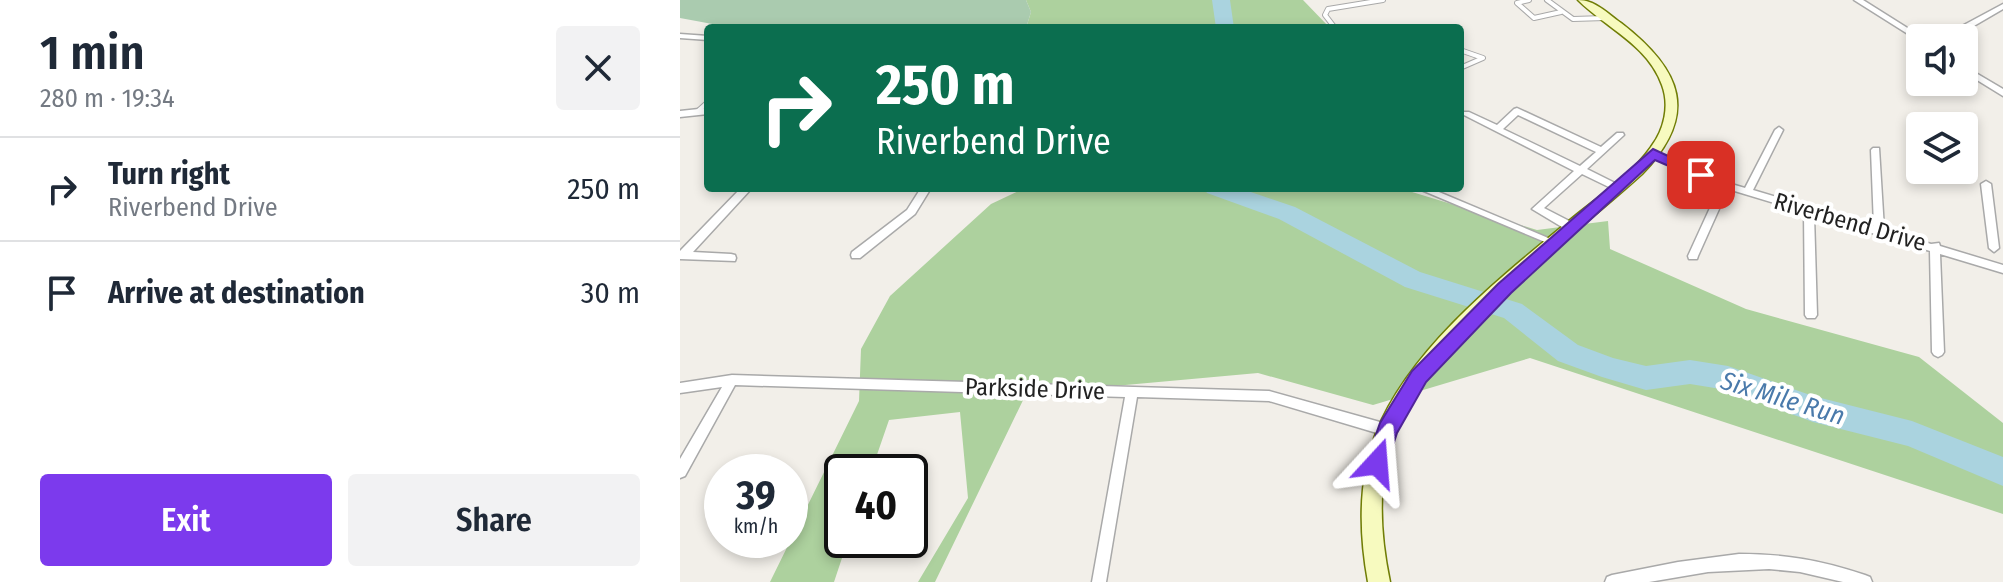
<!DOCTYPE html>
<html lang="en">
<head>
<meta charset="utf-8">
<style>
	body { margin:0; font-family:"Fira Sans Condensed",sans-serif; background:#f2f2f3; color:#1f2937; height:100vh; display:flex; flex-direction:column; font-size:30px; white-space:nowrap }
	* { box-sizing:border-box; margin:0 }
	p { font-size:26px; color:#747a83 }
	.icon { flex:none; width:44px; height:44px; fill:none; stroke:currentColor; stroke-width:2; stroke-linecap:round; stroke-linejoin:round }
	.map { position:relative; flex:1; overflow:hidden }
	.details { display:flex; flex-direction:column; background:#fff; width:680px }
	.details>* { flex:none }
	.banner { position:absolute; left:24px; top:24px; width:760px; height:168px; border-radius:8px; box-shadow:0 4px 12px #0003; background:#0b6e4f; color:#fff; overflow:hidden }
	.controls { position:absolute; left:1226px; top:24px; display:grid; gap:16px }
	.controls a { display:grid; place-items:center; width:72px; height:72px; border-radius:8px; background:#fff; box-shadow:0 4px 12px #0003; font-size:40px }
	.speed { position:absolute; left:24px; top:454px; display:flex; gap:16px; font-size:40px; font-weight:700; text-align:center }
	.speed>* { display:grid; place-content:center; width:104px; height:104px; border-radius:50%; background:#fff; box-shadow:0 4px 12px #0003; line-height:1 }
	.speed small { font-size:20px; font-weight:400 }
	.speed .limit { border:4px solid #111; border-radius:12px; background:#fff; color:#111 }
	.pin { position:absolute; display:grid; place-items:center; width:68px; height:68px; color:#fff; margin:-34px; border-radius:16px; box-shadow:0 4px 12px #0006 }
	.me { position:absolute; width:88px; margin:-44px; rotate:19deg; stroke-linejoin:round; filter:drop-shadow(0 0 6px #0008) }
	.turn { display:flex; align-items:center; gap:28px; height:168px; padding:0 40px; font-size:36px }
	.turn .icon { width:104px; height:104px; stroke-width:2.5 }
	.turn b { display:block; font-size:56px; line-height:68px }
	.round { display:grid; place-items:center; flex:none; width:84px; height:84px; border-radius:8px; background:#f2f2f3 }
	.summary { display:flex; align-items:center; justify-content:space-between; height:136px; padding:0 40px }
	h1 { font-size:48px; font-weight:600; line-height:60px }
	.primary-button { display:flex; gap:16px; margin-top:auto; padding:16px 40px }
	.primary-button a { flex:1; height:92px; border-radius:8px; background:#7c3aed; color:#fff; font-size:32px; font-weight:600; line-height:92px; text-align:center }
	.primary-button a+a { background:#f2f2f3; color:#1f2937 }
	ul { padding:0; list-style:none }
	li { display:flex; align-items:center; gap:24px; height:104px; padding:0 40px; border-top:2px solid #e0e1e3 }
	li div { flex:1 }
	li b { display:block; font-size:30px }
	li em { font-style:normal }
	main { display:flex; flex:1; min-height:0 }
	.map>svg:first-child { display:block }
	.forest { fill:#add19e }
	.cemetery { fill:#aacbaf }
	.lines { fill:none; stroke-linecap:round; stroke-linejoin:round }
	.river { fill:#aad3df; fill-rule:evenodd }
	.lane-far1-casing { stroke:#a9a9a9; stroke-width:6 }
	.lane-casing { stroke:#a9a9a9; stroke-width:8 }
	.street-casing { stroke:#a9a9a9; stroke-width:3 }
	.secondary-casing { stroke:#707d05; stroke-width:3 }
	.lane-far1 { stroke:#fff; stroke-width:4 }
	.lane { stroke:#fff; stroke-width:5 }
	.street { fill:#fff; fill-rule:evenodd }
	.secondary { fill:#f7fabf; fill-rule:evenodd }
	.route { fill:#7c3aed; stroke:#51269a; stroke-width:2 }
	.labels { text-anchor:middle; stroke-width:8; stroke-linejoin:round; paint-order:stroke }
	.street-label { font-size:24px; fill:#222; stroke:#fff }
	.water-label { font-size:26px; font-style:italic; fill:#4a7aab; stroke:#fff }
</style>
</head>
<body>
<main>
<section class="details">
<div class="summary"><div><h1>1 min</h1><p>280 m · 19:34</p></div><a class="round"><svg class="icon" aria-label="close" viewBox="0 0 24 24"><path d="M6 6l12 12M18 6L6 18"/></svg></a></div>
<ul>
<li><svg class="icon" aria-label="right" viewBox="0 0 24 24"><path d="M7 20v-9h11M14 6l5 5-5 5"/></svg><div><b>Turn right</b><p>Riverbend Drive</p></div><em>250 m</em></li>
<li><svg class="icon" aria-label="arrive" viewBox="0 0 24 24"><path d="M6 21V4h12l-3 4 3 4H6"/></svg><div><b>Arrive at destination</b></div><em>30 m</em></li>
</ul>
<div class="primary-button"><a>Exit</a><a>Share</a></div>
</section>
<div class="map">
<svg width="1323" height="582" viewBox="0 0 1323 582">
	<rect width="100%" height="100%" fill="#f2efe9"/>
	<path class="forest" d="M346 0H623L650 28H346L351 12Z
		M345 188H719L857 230 928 221 930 249 1066 309 1239 357 1323 423V514L850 358 693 405 578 373 346 394 255 582H238L288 498 280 412 209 420 191 472H162V540H168L154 582H90L179 401 181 349 210 296 311 204Z"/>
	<path class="cemetery" d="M0 0H346L351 12 346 28H54L0 18Z"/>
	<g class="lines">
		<path class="river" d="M532 0H550L554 28H536Z
			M524 188H559L615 207 740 272 842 304 898 345 933 358 966 366 1010 360 1048 366 1133 396 1232 421 1323 457V486L1228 446 1133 422 1047 390 1010 384 966 390 922 377 878 361 824 318 725 287 599 219 527 193Z"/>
		<defs>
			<path id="lane-far1" d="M849 0 837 3 854 18 881 12
				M867 0 893 19 925 18
				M655 28 645 15 648 9 703 0
				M780 50 803 58 780 68
				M18 111 28 102"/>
			<path id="lane" d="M743 188 869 241"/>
			<path id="street" d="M1174 0H1183L1237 34 1282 26 1323 4V9L1287 30 1240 38 1239 41Z
				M0 34 28 36V40L0 38Z
				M1284 66 1323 89V96L1284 72Z
				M28 108V114L0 117V111Z
				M837 108 921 147 937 133H943L944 135 907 169 941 186 943 188 941 190H935L902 174 864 208 895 224 896 227 895 230H887L852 209 894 171 782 114 783 112H789L817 125 834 109ZM838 115 916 152 900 166 823 129Z
				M1099 127 1103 130 1073 190 1194 226 1191 150 1193 148H1199L1204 229 1251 244 1259 243 1260 246 1323 265V273L1260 254 1264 352 1262 355 1258 357 1254 355 1252 352 1250 251 1134 215 1137 315 1135 318H1127L1125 315 1124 212 1048 189 1018 256 1017 259H1009L1008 256 1040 186 970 156V152H976L1048 183 1065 188 1095 130Z
				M1306 181 1311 184 1319 248 1314 252 1309 248 1301 184Z
				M61 188H72L13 252 51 254 55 255 56 258 55 261 0 259V251Z
				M241 188H251L235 214 180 258H172L171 255 172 252 227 210Z
				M52 375 589 391 707 424 712 426 713 430 712 434 707 436 589 401 457 397 426 582H412L445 397 55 385 5 476 0 478V459L42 387 0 393V383Z
				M1059 554C1105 554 1141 560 1185 575L1190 577 1192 582H1163L1120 572 1089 569 1028 572 969 582H925L927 577 932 575 998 562Z"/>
			<path id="secondary" d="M898 0C915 0 927 13 941 23 1002 70 1020 114 962 174 883 246 758 332 716 432 696 478 700 534 710 582H688C679 533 678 480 696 433 731 346 825 274 895 216 921 195 951 175 971 147 984 130 990 106 982 85 968 45 926 28 898 0Z"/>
		</defs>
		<use href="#lane-far1" class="lane-far1-casing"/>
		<use href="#lane" class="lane-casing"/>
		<use href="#street" class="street-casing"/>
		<use href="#secondary" class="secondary-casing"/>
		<use href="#lane-far1" class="lane-far1"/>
		<use href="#lane" class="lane"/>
		<use href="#street" class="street"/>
		<use href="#secondary" class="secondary"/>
	</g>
	<path class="route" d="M973 149 1029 175 1021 180 975 160 831 293 746 382 717 433 705 470 697 473 689 470 686 463 700 423 732 371 818 284Z"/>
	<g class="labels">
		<g class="street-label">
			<text transform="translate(1170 222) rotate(16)" y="8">Riverbend Drive</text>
			<text transform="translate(355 389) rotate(2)" y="8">Parkside Drive</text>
		</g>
		<g class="water-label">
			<text transform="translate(1103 398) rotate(17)" y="9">Six Mile Run</text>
		</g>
	</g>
</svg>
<div class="controls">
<a><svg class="icon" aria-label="sound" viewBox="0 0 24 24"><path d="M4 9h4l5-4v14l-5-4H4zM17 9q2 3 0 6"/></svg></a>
<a><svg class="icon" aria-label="layers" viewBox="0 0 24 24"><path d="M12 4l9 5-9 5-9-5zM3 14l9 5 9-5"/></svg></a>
</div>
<div class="speed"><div>39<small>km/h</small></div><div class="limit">40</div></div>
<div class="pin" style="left:1021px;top:175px;background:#d93025"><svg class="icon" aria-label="arrive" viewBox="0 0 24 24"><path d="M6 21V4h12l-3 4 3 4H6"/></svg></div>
<svg class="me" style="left:697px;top:463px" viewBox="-20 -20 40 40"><path d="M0-17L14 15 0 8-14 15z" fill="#7c3aed" stroke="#fff" stroke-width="4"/></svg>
<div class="banner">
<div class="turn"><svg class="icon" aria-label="right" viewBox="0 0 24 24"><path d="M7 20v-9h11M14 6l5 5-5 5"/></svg><div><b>250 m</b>Riverbend Drive</div></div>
</div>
</div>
</main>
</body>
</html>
